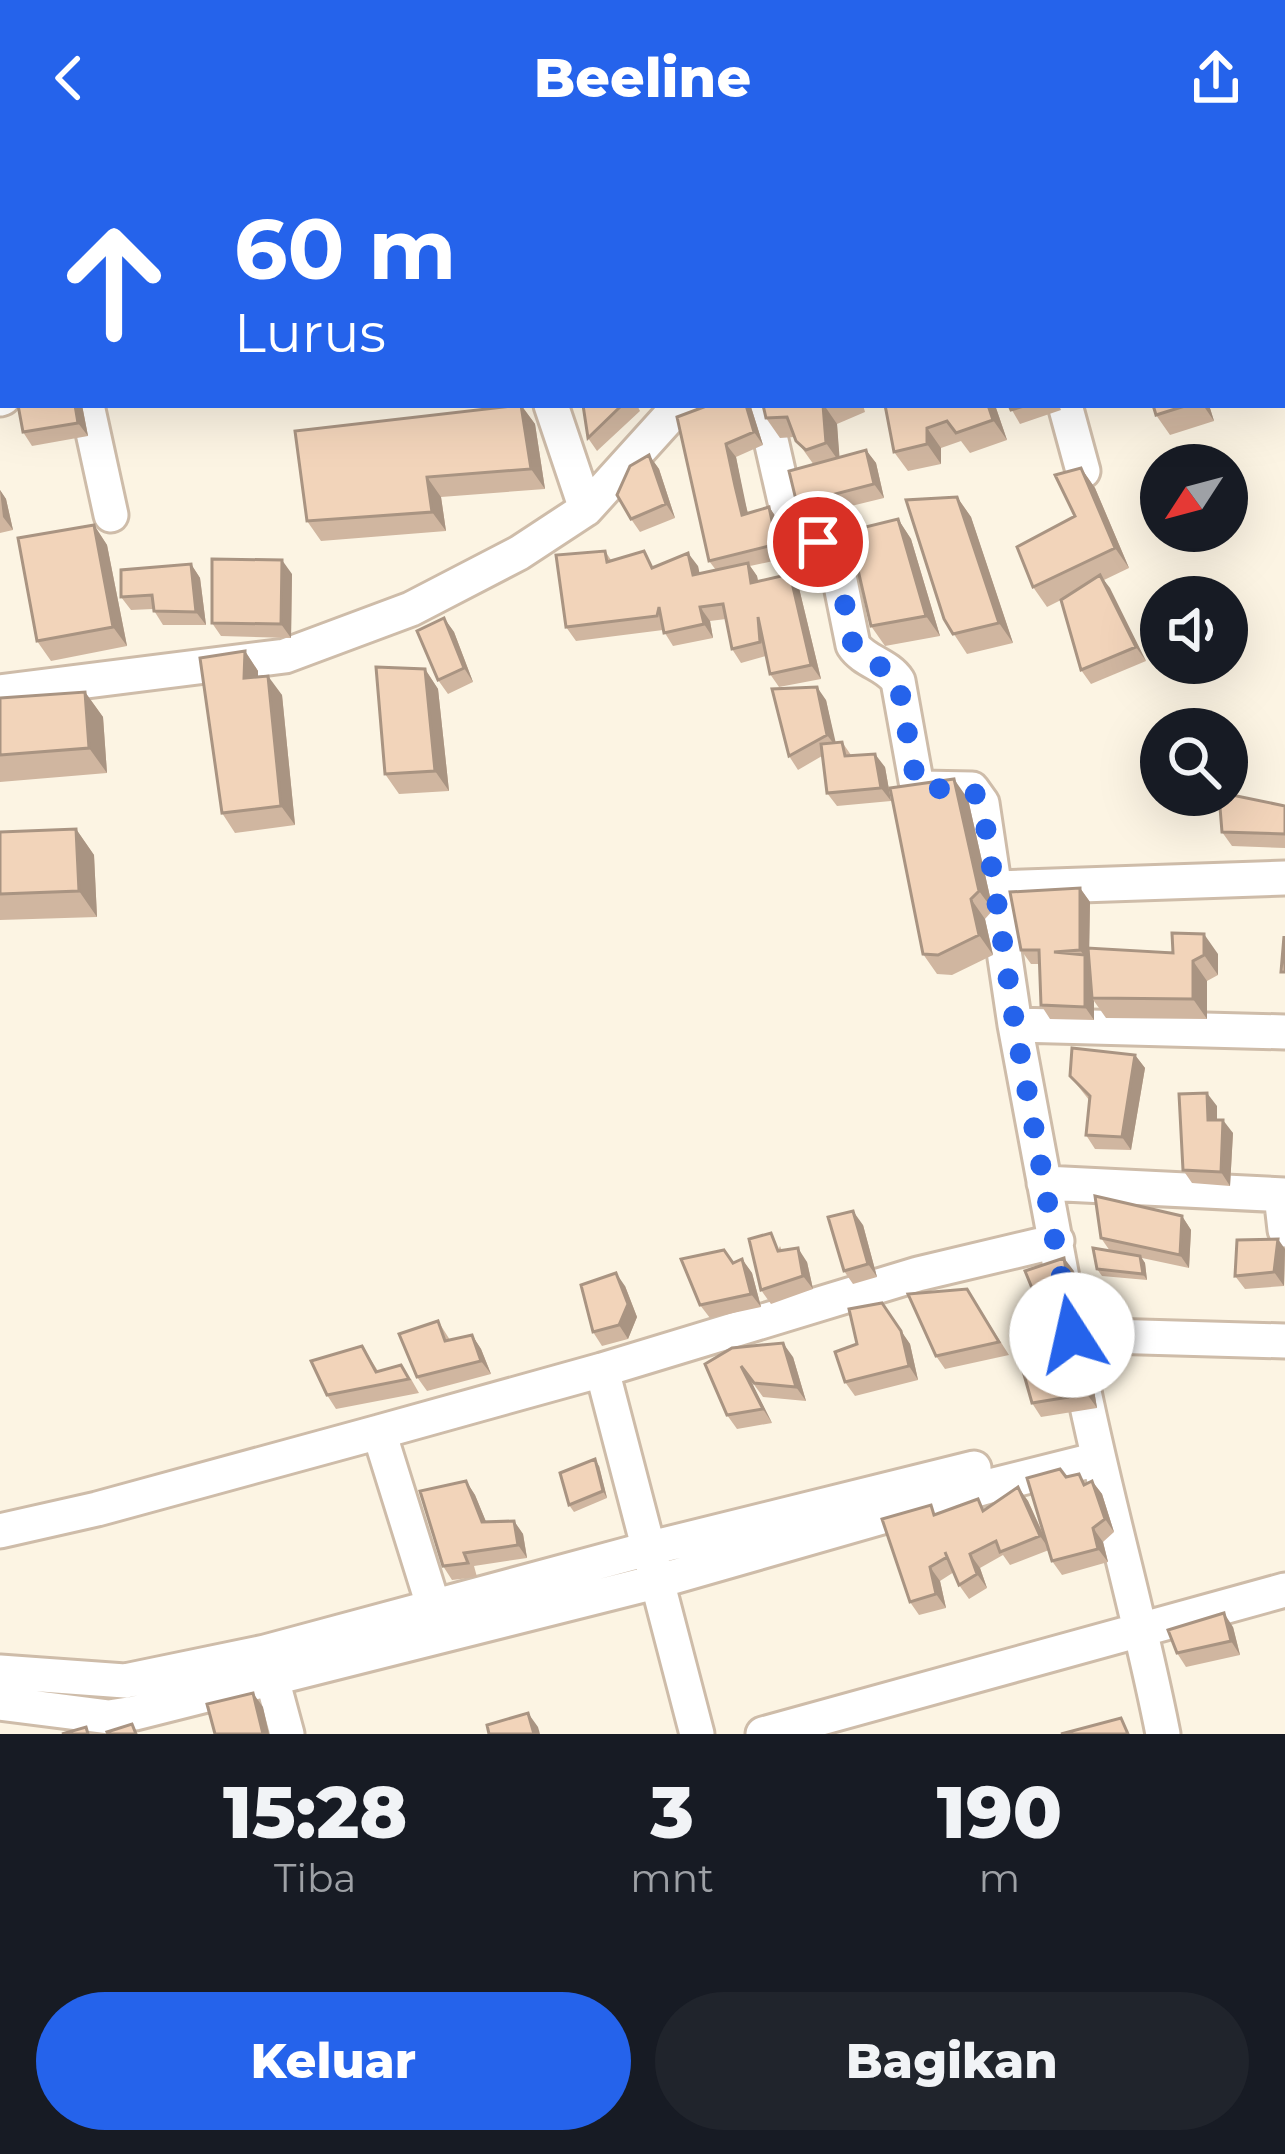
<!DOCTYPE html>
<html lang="id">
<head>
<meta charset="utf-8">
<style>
	body { margin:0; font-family:Montserrat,sans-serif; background:#20242c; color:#f1f3f6; height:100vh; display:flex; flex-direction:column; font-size:45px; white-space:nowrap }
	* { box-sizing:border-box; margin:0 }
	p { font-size:39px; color:#9ea1a6 }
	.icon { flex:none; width:66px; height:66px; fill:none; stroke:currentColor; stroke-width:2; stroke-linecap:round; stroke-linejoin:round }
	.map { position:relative; height:1578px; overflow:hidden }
	.sheet { display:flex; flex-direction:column; background:#171b24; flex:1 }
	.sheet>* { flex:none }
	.hud { position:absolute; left:0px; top:0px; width:1287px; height:252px; box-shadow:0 12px 48px #0002; background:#2563eb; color:#fff; overflow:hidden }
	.needle { width:78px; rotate:234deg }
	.fabs { position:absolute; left:1140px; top:288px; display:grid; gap:24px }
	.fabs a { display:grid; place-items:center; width:108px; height:108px; border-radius:50%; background:#171b24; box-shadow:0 12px 48px #0002; font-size:60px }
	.pin { position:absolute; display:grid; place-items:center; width:102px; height:102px; color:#fff; margin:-51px; border:6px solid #fff; border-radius:50%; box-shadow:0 3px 12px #0007 }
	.me { position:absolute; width:132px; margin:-66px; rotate:350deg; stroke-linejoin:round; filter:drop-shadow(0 0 9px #0008) }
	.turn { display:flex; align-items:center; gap:42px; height:252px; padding:0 36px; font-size:54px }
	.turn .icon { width:156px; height:156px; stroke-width:2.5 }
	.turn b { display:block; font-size:84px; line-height:102px }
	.eta { display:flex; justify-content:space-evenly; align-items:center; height:204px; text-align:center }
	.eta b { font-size:72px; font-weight:800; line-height:84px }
	.primary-button { display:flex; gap:24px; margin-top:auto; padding:24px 36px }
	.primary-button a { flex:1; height:138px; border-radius:72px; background:#2563eb; color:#fff; font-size:48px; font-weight:800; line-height:138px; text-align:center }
	.primary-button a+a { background:#20242c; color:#f1f3f6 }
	header { display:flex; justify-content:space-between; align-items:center; height:156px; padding:0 36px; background:#2563eb; color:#fff; font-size:54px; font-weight:800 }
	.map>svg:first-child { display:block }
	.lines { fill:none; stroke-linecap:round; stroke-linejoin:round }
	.minor-casing { stroke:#cebca9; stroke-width:39 }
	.minor { stroke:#fff; stroke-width:33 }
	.wall { fill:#d0b6a0 }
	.shaded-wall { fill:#a99482 }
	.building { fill:#f2d4ba; stroke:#a99482; stroke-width:3 }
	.route { stroke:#2563eb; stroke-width:21; stroke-dasharray:0 37.8 }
</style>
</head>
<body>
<header><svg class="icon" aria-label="back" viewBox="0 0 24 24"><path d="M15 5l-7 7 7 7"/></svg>Beeline<svg class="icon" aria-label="share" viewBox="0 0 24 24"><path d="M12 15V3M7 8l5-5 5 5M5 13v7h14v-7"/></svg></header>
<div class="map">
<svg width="1285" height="1578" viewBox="0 0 1285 1578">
	<rect width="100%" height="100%" fill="#fcf4e3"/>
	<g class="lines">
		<defs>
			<path id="minor" d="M828 0V3
				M1177 0 1178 3
				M1284 116H1285
				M0 243 3 242
				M87 249 111 359
				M551 249 586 353
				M763 249 794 385 800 389 824 386 833 390 853 489C864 506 887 508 898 525L916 625 922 632 972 633 982 647 1015 869 1066 1143
				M1065 249 1083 315
				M0 536 285 500 411 453 519 397 586 353 680 249
				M997 732 1285 722
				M1015 869 1285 876
				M1044 1027 1285 1039
				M1281 1039 1285 1074
				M1072 1179 1285 1185
				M1079 1211C1103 1335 1139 1455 1163 1578
				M0 1375 97 1353 379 1276
				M433 1449 379 1276 602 1214
				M267 1504 287 1578
				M0 1516 125 1525 265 1496 651 1392 974 1312
				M0 1547 109 1561 135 1557 659 1425 990 1330 1098 1303
				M697 1578 602 1214 918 1118 1057 1085
				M763 1578 1285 1434"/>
		</defs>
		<use href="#minor" class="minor-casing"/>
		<use href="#minor" class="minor"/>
	</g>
	<path class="wall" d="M0 0H2L3 3V230L0 231Z
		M77 0H142V3H78Z
		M530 0H605V3H532Z
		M993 0H1063L1064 3H994Z
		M18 249H82L88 280 32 290 23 276Z
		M521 249 535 268 545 333 441 341 446 375 321 385 307 365Z
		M583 249H637L640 255 597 295 588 282Z
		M709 249H750L751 251 763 289 736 301 744 343 748 357 769 351 778 364 787 402 750 410 757 420 758 425 799 432 821 523 779 531 770 518 766 500 741 507 732 493 726 463 710 465 713 482 673 490 663 474 576 485 566 471 605 395 611 404 654 411 698 410 699 418 716 414 709 405Z
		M763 249H863L865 256 837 268 839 301 866 294 876 307 884 342 806 361 797 348 814 309 794 281 780 282 766 262Z
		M885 249H995L1007 284 970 297 961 285 941 292V308L908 315 894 296Z
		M1009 249H1059L1061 254 1020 268Z
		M1153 249H1209L1214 265 1170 279 1156 259Z
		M649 299 659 313 675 362 640 376 631 363Z
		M1081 312 1095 332 1129 412 1104 424 1146 505 1091 528 1081 514 1061 444 1047 451 1033 431 1075 360Z
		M0 334 6 343 13 374 0 377Z
		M957 341 971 361 1013 487 967 498 944 463Z
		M898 363 911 383 940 480 885 490 871 470Z
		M94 369 107 389 127 490 51 505 37 485Z
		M191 408 200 422 206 469H163L153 453 131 454 121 441Z
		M292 418 291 482 221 480 212 467Z
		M444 462 454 476 473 526 448 538 438 524Z
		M245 495 258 515V521L282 539 295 669 235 677 222 657Z
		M425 513 438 533 449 635 399 638 385 618Z
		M85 536 103 561 107 617 0 626V542Z
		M826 544 835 587 842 586 851 599 885 611 891 645 837 650 827 637 822 600 798 614 789 600Z
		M968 643 993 754 985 763 993 799 952 819 937 818 923 798Z
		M1285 650V692L1232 690 1222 676Z
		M76 673 94 699 97 761 0 764V676Z
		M1080 732 1090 746 1089 792 1218 798V819L1207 825V863L1106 862 1094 845V864L1050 863 1041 849 1039 808H1031L1021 794Z
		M1135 899 1145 912 1131 994 1095 993 1086 979 1089 944 1070 920Z
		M1217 950V964L1233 977 1230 1030 1192 1027 1183 1014Z
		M1182 1060 1191 1074 1189 1112 1142 1102 1145 1107 1147 1124 1102 1120 1097 1113 1110 1095 1101 1082Z
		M863 1069 877 1121 853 1128 844 1115Z
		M780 1090 782 1095 807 1106 813 1133 771 1148 761 1134Z
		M1285 1093 1284 1130 1245 1133 1235 1120Z
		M742 1103 752 1117 761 1151 710 1162 700 1149 733 1107Z
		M1074 1115 1097 1252 1041 1261 1032 1247 1050 1176Z
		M625 1130 637 1161 628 1183 602 1190 593 1176Z
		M967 1133 1009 1199 945 1213 936 1200Z
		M882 1147 910 1188 918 1224 855 1240 845 1226 857 1188Z
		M438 1165 450 1184 472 1179 481 1193 491 1218 427 1235 417 1221Z
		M362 1190 378 1215 411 1223 419 1237 336 1253 327 1239Z
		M793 1201 806 1245 763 1241 750 1223 772 1267 737 1273 727 1259 705 1208Z
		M599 1310 607 1342 574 1356 569 1349Z
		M1079 1318 1086 1328 1092 1325 1102 1338 1114 1376 1103 1386 1108 1406 1062 1419 1052 1405 1049 1394 1010 1409 1003 1399 980 1412 987 1432 969 1443 959 1429 954 1416 940 1425 946 1452 919 1459 910 1446 937 1358 985 1354 1018 1331 1028 1345 1047 1386 1066 1321Z
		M466 1325 475 1339 486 1366 514 1365 523 1378 527 1402 474 1410 477 1421 452 1424 443 1410Z
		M1233 1471 1240 1499 1186 1511 1177 1497Z"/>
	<path class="shaded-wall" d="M75 249H82L88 280 78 267Z
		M521 249 535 268 545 333 531 313Z
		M746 249 751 251 763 289 754 276Z
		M824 249 837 268 840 307 826 287Z
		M988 249H995L1007 284 993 264Z
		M1203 249H1209L1214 265Z
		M927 272 941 292V308L927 288Z
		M726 288 736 301 751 373 742 359Z
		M866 294 876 307 884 342 874 328Z
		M649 299 659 313 675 362 666 348Z
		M1081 312 1095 332 1129 412 1115 392Z
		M427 321 441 341 446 375 432 356Z
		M0 334 6 343 13 374 3 361Z
		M957 341 971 361 1013 487 999 467Z
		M769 351 778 364 787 402 777 388Z
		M898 363 911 383 940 480 926 460Z
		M94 369 107 389 127 490 113 471Z
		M688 397 698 410 703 433 693 419Z
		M282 404 292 418 291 482 281 468Z
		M748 407 757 420 761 440 751 427Z
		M191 408 200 422 206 469 196 456Z
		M790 418 799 432 821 523 811 509Z
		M1100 419 1110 432 1146 505 1136 491Z
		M700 451 710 465 713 482 704 468Z
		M444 462 454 476 473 526 464 512Z
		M245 495 258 515V542L244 522Z
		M425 513 438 533 449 635 435 615Z
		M268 520 282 539 295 669 281 650Z
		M817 531 826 544 837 592 827 579Z
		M85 536 103 561 107 617 89 592Z
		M875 598 885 611 891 645 881 632Z
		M954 623 968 643 993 754 979 735Z
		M76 673 94 699 97 761 79 735Z
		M1080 732 1090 746 1089 805 1092 842 1094 845V864L1085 851V801L1080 794Z
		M971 743 985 763 993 799 979 779Z
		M1204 778 1218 798V819L1204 799Z
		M1193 805 1207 825V863L1193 843Z
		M1135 899 1145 912 1131 994 1122 981Z
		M1207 937 1217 950V978L1208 964Z
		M1223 964 1233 977 1230 1030 1221 1016Z
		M853 1055 863 1069 877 1121 868 1108Z
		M1182 1060 1191 1074 1189 1112 1180 1099Z
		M1278 1083 1285 1093 1284 1130 1274 1116Z
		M798 1092 807 1106 813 1133 803 1120Z
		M1140 1100 1145 1107 1147 1124 1143 1118Z
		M1064 1102 1074 1115 1097 1252 1087 1238Z
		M742 1103 752 1117 761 1151 751 1138Z
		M616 1117 625 1130 637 1161 628 1183 619 1169Z
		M901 1175 910 1188 918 1224 909 1210Z
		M472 1179 481 1193 491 1218 481 1205Z
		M783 1187 793 1201 806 1245 796 1231Z
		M741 1210 750 1223 772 1267 763 1253Z
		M595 1303 599 1310 607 1342 603 1335Z
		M466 1325 475 1339 492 1380 482 1366Z
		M1092 1325 1102 1338 1114 1376 1105 1363Z
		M1018 1331 1028 1345 1050 1394 1040 1380Z
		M514 1365 523 1378 527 1402 518 1389Z
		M1093 1372 1103 1386 1108 1406 1098 1393Z
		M970 1398 980 1412 987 1432 977 1418Z
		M930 1411 940 1425 946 1452 936 1438Z
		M1224 1457 1233 1471 1240 1499 1231 1485Z
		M253 1537 263 1551 269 1578H263Z
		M528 1557 538 1571 540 1578H534Z"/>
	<path class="building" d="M77 0H120L107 3H78Z
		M630 0H684V3H631Z
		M702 0H751L752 2 703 3Z
		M856 0H937L938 3H856Z
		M993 0H1033L1017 3H994Z
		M0 13 3 24V85L0 86Z
		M3 91V207L0 208V92Z
		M18 249H75L78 267 23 276Z
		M521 249 531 313 427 321 432 356 307 365 295 275Z
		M583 249H622L588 282Z
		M709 249H746L754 276 726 288 735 330 742 359 769 351 777 388 709 405 677 261Z
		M763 249H823L826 287 806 294 796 285 787 261 766 262Z
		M885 249H988L993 264 956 277 947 265 927 272V288L894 296Z
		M1009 249H1027L1011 254Z
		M1153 249H1188L1156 259Z
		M866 294 874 328 797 348 789 315Z
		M649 299 666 348 631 363 617 339 630 310Z
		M1081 312 1115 392 1033 431 1017 391 1075 360 1055 319Z
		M957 341 999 467 953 478 944 463 906 344Z
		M898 363 926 460 871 470 849 375Z
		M94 369 113 471 37 485 18 382Z
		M605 395 607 406 644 395 652 412 688 397 693 419 748 407 751 427 790 418 811 509 770 518 758 461 760 486 732 493 723 448 700 451 704 468 664 477 659 451 657 460 566 471 556 399Z
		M212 403 282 404 281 468 212 467Z
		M191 408 196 456 154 455 152 439 121 441V414Z
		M1100 419 1136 491 1081 514 1061 444Z
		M444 462 464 512 438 524 417 475Z
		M245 495 244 522 268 520 281 650 222 657 200 502Z
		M376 511 425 513 435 615 385 618Z
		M817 531 827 579 789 600 772 533Z
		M85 536 89 592 0 599V542Z
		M842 586 845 600 875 598 881 632 827 637 821 588Z
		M954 623 979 735 971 743 979 779 938 799 923 798 890 632Z
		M1227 638 1285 650V678L1222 676 1219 639Z
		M76 673 79 735 0 738V676Z
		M1080 732V794L1054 796 1085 799V851L1041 849 1039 794H1021L1010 736Z
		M1172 777 1204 778V799L1193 805V843L1092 842 1088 792 1173 797Z
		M1284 780 1285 816H1281Z
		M1072 892 1135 899 1122 981 1086 979 1090 940 1070 920Z
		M1207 937 1208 964H1223L1221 1016 1183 1014 1179 938Z
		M1095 1040 1182 1060 1180 1099 1101 1082Z
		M853 1055 868 1108 844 1115 828 1061Z
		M771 1077 778 1095 798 1092 803 1120 761 1134 749 1083Z
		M1278 1083 1274 1116 1235 1120 1237 1084Z
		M1093 1092 1140 1100 1143 1118 1097 1113Z
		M724 1094 733 1107 742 1103 751 1138 700 1149 681 1103Z
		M1064 1102 1087 1238 1032 1247 1013 1180 1050 1176 1025 1115Z
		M616 1117 628 1148 619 1169 593 1176 581 1129Z
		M967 1133 999 1186 936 1200 908 1138Z
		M882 1147 901 1175 909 1210 845 1226 835 1196 857 1188 849 1153Z
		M438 1165 445 1185 472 1179 481 1205 417 1221 399 1178Z
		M783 1187 796 1231 754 1227 741 1210 763 1253 727 1259 705 1208 732 1192Z
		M362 1190 376 1216 401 1209 409 1223 327 1239 311 1205Z
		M595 1303 603 1335 569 1349 560 1317Z
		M1060 1313 1066 1321 1079 1318 1084 1329 1092 1325 1105 1363 1093 1372 1098 1393 1052 1405 1027 1322Z
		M466 1325 482 1366 514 1365 518 1389 464 1397 468 1407 443 1410 420 1335Z
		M1018 1331 1040 1380 1000 1396 996 1385 970 1398 977 1418 959 1429 945 1396 947 1401 930 1411 936 1438 910 1446 882 1363 931 1349 934 1359 978 1343 983 1355Z
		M1224 1457 1231 1485 1177 1497 1168 1474Z
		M253 1537 263 1578H215L207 1548Z
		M528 1557 534 1578H489L487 1569Z
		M1121 1562 1128 1578H1061Z
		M132 1568 136 1578H108L107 1576Z
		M86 1571 88 1578H62Z"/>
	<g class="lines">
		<path class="route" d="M818 386 833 390 853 489 898 525 916 625 922 632 972 634 982 647 1015 869 1072 1179"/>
	</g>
</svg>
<div class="fabs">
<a><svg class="needle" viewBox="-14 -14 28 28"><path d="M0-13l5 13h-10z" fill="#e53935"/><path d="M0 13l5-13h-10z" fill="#9ea1a6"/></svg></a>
<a><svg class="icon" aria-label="sound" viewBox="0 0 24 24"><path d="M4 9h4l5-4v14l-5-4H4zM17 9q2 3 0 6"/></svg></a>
<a><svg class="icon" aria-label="search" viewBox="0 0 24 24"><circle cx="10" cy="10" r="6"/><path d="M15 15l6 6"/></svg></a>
</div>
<div class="pin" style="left:818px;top:386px;background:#d93025"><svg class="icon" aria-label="arrive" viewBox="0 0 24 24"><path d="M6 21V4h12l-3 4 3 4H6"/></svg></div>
<svg class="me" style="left:1072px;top:1179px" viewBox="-20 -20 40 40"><circle r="19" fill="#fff"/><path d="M0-13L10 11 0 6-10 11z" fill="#2563eb"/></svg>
<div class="hud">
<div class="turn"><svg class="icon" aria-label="ahead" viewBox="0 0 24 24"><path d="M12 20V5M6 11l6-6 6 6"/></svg><div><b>60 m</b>Lurus</div></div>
</div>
</div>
<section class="sheet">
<div class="eta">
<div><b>15:28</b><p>Tiba</p></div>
<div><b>3</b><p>mnt</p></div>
<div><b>190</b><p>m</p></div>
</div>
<div class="primary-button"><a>Keluar</a><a>Bagikan</a></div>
</section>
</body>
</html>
